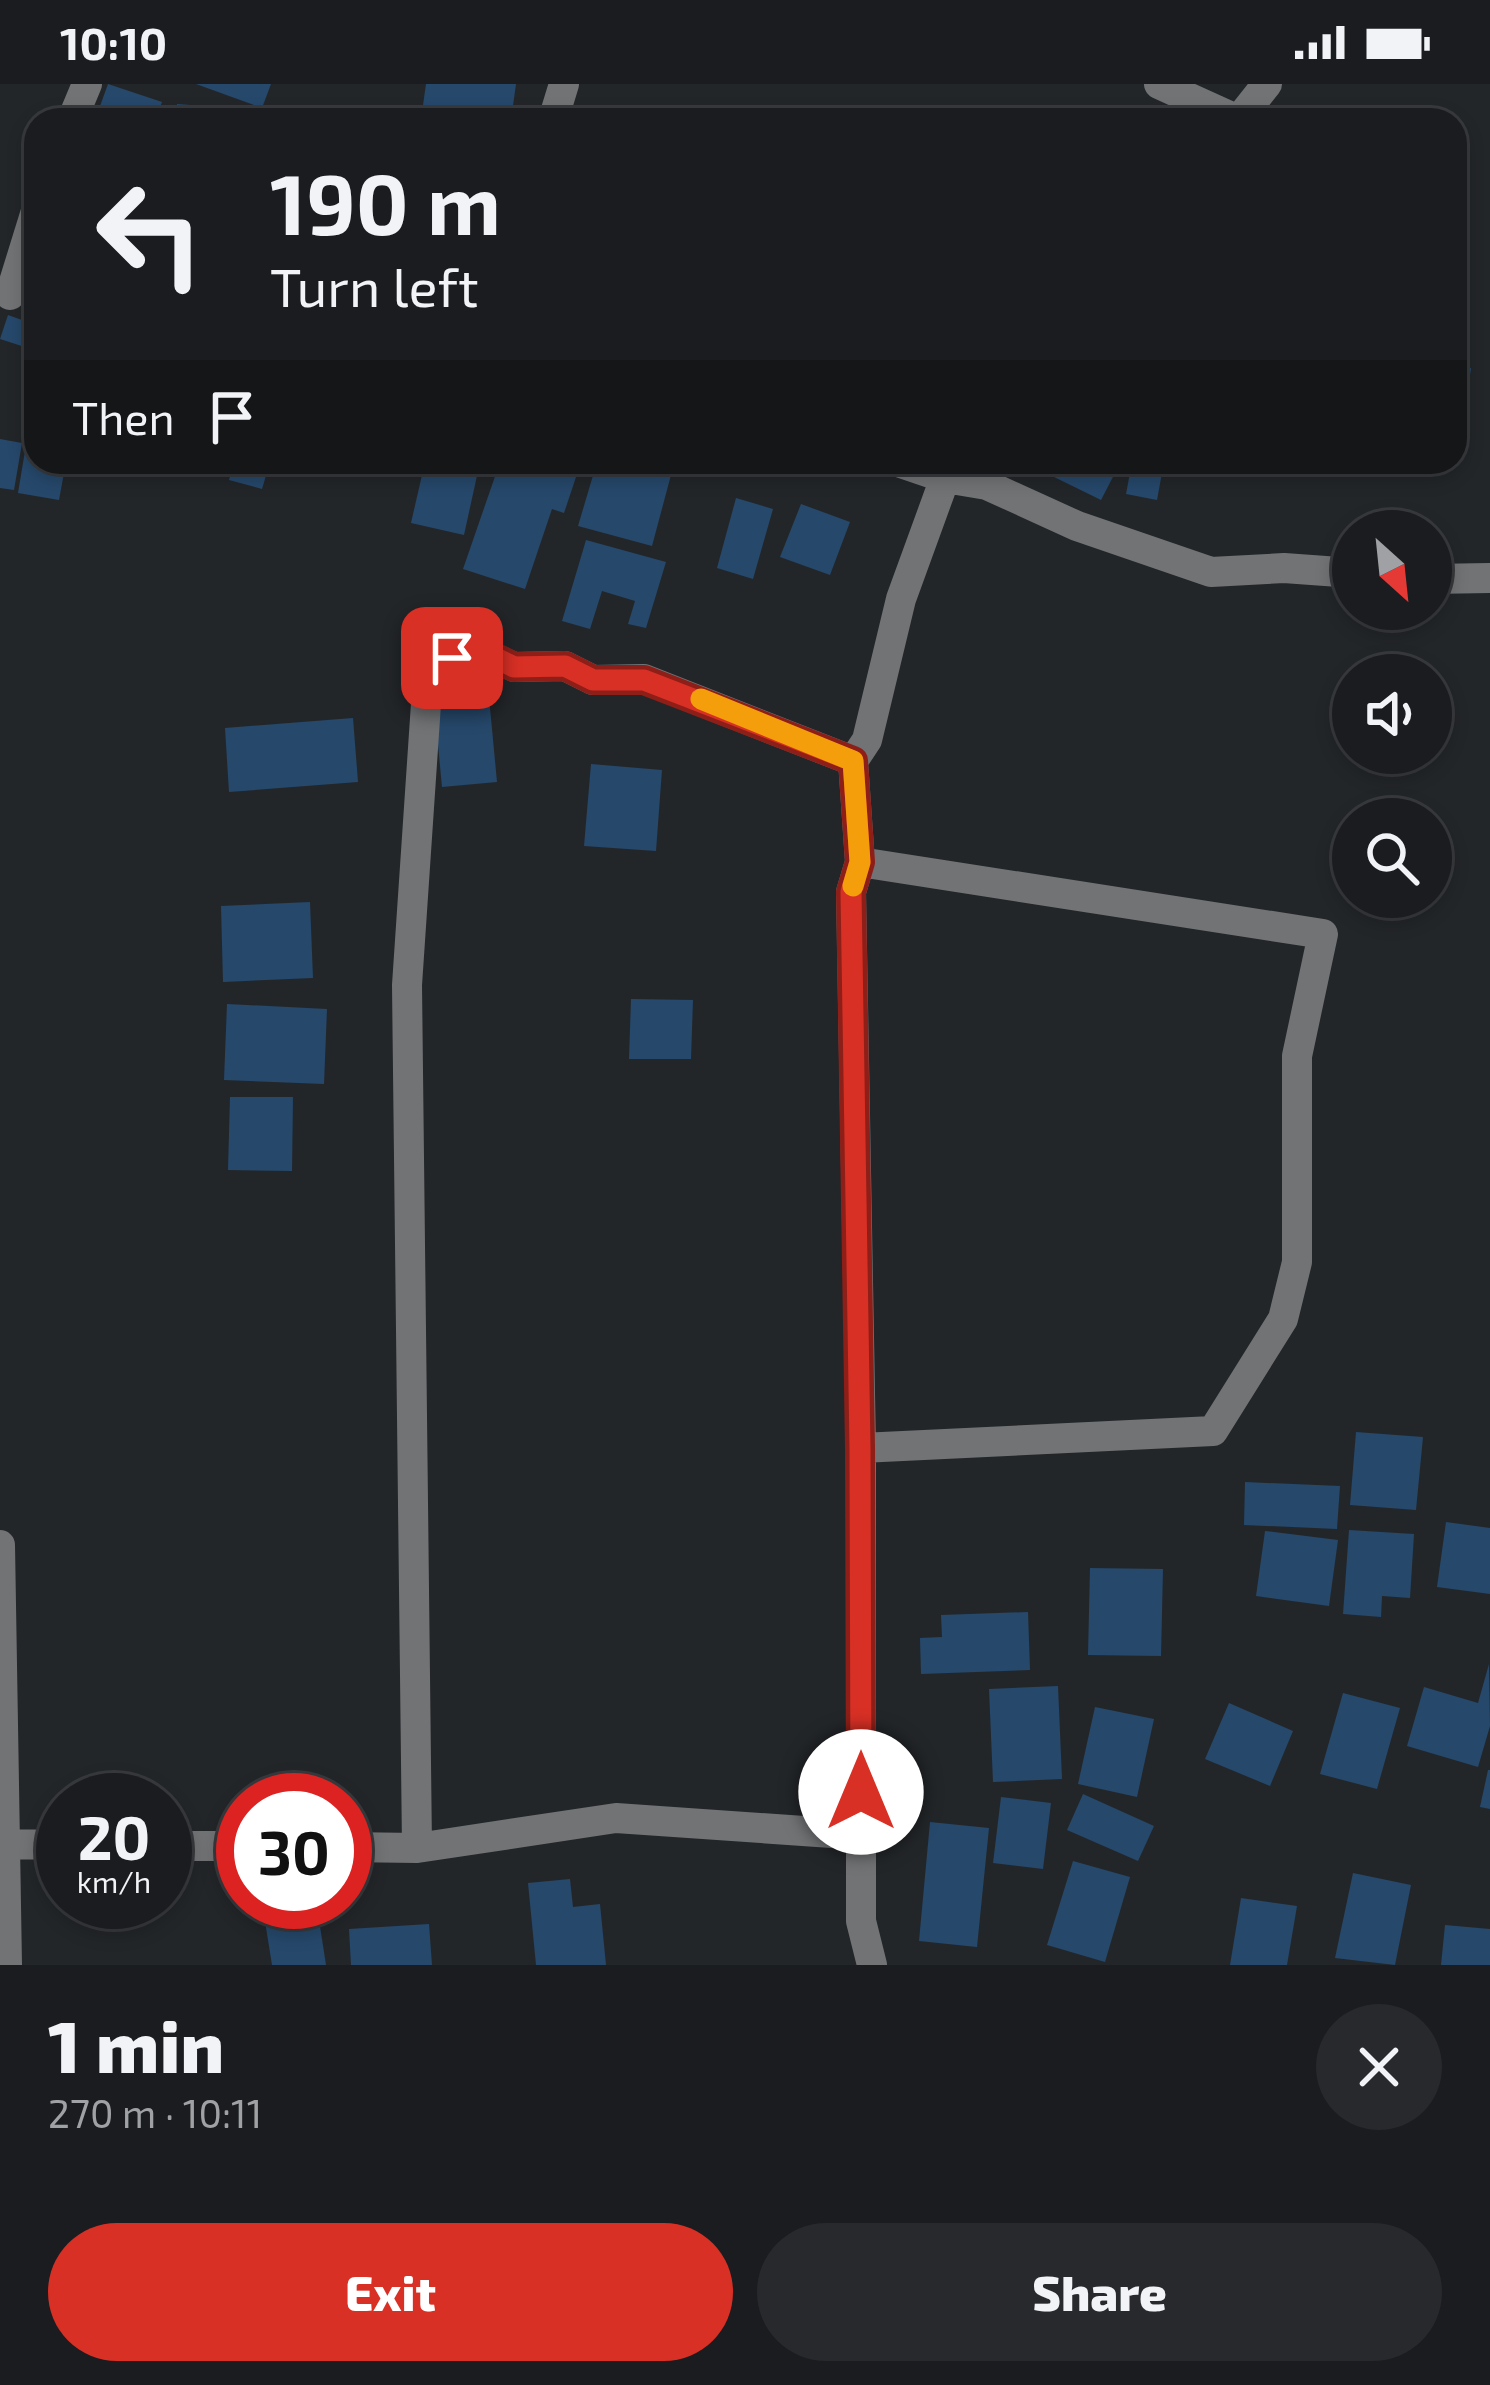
<!DOCTYPE html>
<html lang="en">
<head>
<meta charset="utf-8">
<style>
	body { margin:0; font-family:"Exo 2",sans-serif; background:#27292c; color:#f1f3f6; height:100vh; display:flex; flex-direction:column; font-size:45px; white-space:nowrap }
	* { box-sizing:border-box; margin:0 }
	p { font-size:39px; color:#9fa1a4 }
	.icon { flex:none; width:66px; height:66px; fill:none; stroke:currentColor; stroke-width:2; stroke-linecap:round; stroke-linejoin:round }
	.map { position:relative; height:1881px; overflow:hidden }
	.drawer { display:flex; flex-direction:column; background:#1a1c1f; flex:1 }
	.drawer>* { flex:none }
	.hud { position:absolute; left:24px; top:24px; width:1443px; height:366px; border-radius:36px; box-shadow:0 6px 18px #0003,0 0 0 3px #383a3d; background:#1a1c1f; color:#f1f3f6; overflow:hidden }
	.needle { width:78px; rotate:153deg }
	.controls { position:absolute; left:1332px; top:426px; display:grid; gap:24px }
	.controls a { display:grid; place-items:center; width:120px; height:120px; border-radius:50%; background:#1a1c1f; box-shadow:0 6px 18px #0003,0 0 0 3px #383a3d; font-size:60px }
	.speed { position:absolute; left:36px; top:1689px; display:flex; gap:24px; font-size:60px; font-weight:700; text-align:center }
	.speed>* { display:grid; place-content:center; width:156px; height:156px; border-radius:50%; background:#1a1c1f; box-shadow:0 6px 18px #0003,0 0 0 3px #383a3d; line-height:1 }
	.speed small { font-size:30px; font-weight:400 }
	.speed .limit { border:18px solid #d22; background:#fff; color:#111 }
	.pin { position:absolute; display:grid; place-items:center; width:102px; height:102px; color:#fff; margin:-51px; border-radius:24px; box-shadow:0 6px 18px #0006 }
	.me { position:absolute; width:132px; margin:-66px; rotate:0deg; stroke-linejoin:round; filter:drop-shadow(0 0 9px #0008) }
	.turn { display:flex; align-items:center; gap:42px; height:252px; padding:0 48px; font-size:54px }
	.turn .icon { width:156px; height:156px; stroke-width:2.5 }
	.turn b { display:block; font-size:84px; line-height:102px }
	.then { display:flex; align-items:center; height:114px; padding:0 48px; background:#0003; gap:24px; font-size:45px }
	.round { display:grid; place-items:center; flex:none; width:126px; height:126px; border-radius:63px; background:#27292c }
	.summary { display:flex; align-items:center; justify-content:space-between; height:204px; padding:0 48px }
	h1 { font-size:72px; font-weight:800; line-height:90px }
	.primary-button { display:flex; gap:24px; margin-top:auto; padding:24px 48px }
	.primary-button a { flex:1; height:138px; border-radius:72px; background:#d93025; color:#fff; font-size:48px; font-weight:800; line-height:138px; text-align:center }
	.primary-button a+a { background:#27292c; color:#f1f3f6 }
	.status { display:flex; justify-content:space-between; align-items:center; height:84px; padding:0 60px; background:#1a1c1f; direction:ltr }
	.status svg { height:33px; fill:currentColor }
	.map>svg:first-child { display:block }
	.building { fill:#26486b }
	.lines { fill:none; stroke-linecap:round; stroke-linejoin:round }
	.minor { stroke:#727375; stroke-width:30 }
	.route-casing { stroke:#8d1f18; stroke-width:30 }
	.route { stroke:#d93025; stroke-width:21 }
	.slow { stroke:#f59e0b; stroke-width:21 }
</style>
</head>
<body>
<div class="status"><b>10:10</b><svg viewBox="0 0 49 12"><path d="M0 12V9h3v3zM5 12V6h3v6zM10 12V3h3v9zM15 12V0h3v12zM26 1h20v11H26zM47 4h2v5h-2z"/></svg></div>
<div class="map">
<svg width="1490" height="1881" viewBox="0 0 1490 1881">
	<rect width="100%" height="100%" fill="#232629"/>
	<path class="building" d="M108 0 162 18 155 36H95Z
		M196 0H271L262 24Z
		M426 0H516L511 36 421 35Z
		M177 20 204 22 203 36H176Z
		M8 231 36 241 31 265 0 255Z
		M1455 281 1471 284 1466 320 1455 319Z
		M0 355 22 359 14 406 0 404Z
		M26 361 36 363V378H66L59 416 18 409Z
		M169 378H207L205 388 169 382Z
		M234 378H270L262 405 229 396Z
		M425 378H480L464 451 411 439Z
		M500 378H581L564 429 552 425 525 505 463 485Z
		M597 378H621L671 391 652 462 578 442Z
		M1059 378H1093L1115 389 1101 416 1052 392Z
		M1132 378H1164L1157 416 1126 410Z
		M736 414 773 425 753 495 717 484Z
		M801 420 850 438 830 491 780 473Z
		M586 456 666 478 646 544 628 540 635 517 602 507 590 545 562 537Z
		M489 613 497 698 442 703 434 618Z
		M353 634 358 698 229 708 225 644Z
		M591 680 662 686 656 767 584 762Z
		M310 818 313 894 223 898 221 822Z
		M631 915 693 916 691 975H629Z
		M227 920 327 925 324 1000 224 996Z
		M230 1013H293L292 1087 228 1086Z
		M1356 1348 1423 1353 1416 1426 1350 1421Z
		M1245 1398 1340 1402 1337 1445 1244 1441Z
		M1446 1438 1490 1444V1510L1437 1503Z
		M1349 1446 1414 1450 1410 1514 1382 1512 1381 1533 1343 1530Z
		M1265 1447 1338 1456 1329 1522 1256 1512Z
		M1090 1484 1163 1485 1161 1572 1088 1571Z
		M1028 1528 1030 1586 921 1590 920 1554 942 1553 941 1531Z
		M1489 1580 1490 1642 1478 1683 1407 1662 1424 1603 1478 1619Z
		M1058 1602 1062 1695 993 1698 989 1605Z
		M1343 1609 1400 1624 1377 1705 1320 1690Z
		M1229 1619 1293 1647 1270 1702 1205 1675Z
		M1095 1623 1154 1635 1137 1713 1078 1700Z
		M1488 1686H1490V1725L1480 1723Z
		M1083 1710 1154 1742 1138 1777 1067 1746Z
		M1001 1713 1051 1719 1043 1785 993 1779Z
		M930 1738 989 1744 977 1863 919 1857Z
		M1073 1777 1130 1793 1105 1878 1047 1861Z
		M1353 1789 1411 1801 1395 1881 1335 1874Z
		M570 1795 573 1823 600 1820 606 1881H536L528 1799Z
		M1241 1814 1297 1822 1287 1881H1230Z
		M317 1823 326 1881H272L264 1831Z
		M429 1840 432 1881H351L349 1845Z
		M1445 1841 1490 1845V1881H1441Z"/>
	<g class="lines">
		<path class="minor" d="M1159 0 1238 36
			M1240 34 1267 0
			M72 36 87 0
			M553 36 564 0
			M10 211 36 127
			M898 378 945 394 987 401 1077 442 1211 488 1284 484 1353 489
			M1431 495 1490 494
			M860 778 1323 850 1297 972V1178L1283 1235 1213 1347 861 1364
			M0 1461 7 1881
			M4 1760 63 1761
			M165 1762H243
			M345 1763 417 1764 616 1734 861 1751
			M417 1764 407 901 427 605 451 575 484 569 514 583 565 582 593 596 644 595 853 677
			M872 1881 861 1837V1364L851 808 860 778 853 677 867 656 901 515 945 394"/>
	</g>
	<g class="lines">
		<defs>
			<path id="route" d="M452 574 484 568 514 583 565 582 593 596H644L853 677 860 778 851 808 860 1364 861 1708"/>
		</defs>
		<use href="#route" class="route-casing"/>
		<use href="#route" class="route"/>
		<path class="slow" d="M701 615 853 677 860 778 853 802"/>
	</g>
</svg>
<div class="controls">
<a><svg class="needle" viewBox="-14 -14 28 28"><path d="M0-13l5 13h-10z" fill="#e53935"/><path d="M0 13l5-13h-10z" fill="#9fa1a4"/></svg></a>
<a><svg class="icon" aria-label="sound" viewBox="0 0 24 24"><path d="M4 9h4l5-4v14l-5-4H4zM17 9q2 3 0 6"/></svg></a>
<a><svg class="icon" aria-label="search" viewBox="0 0 24 24"><circle cx="10" cy="10" r="6"/><path d="M15 15l6 6"/></svg></a>
</div>
<div class="speed"><div>20<small>km/h</small></div><div class="limit">30</div></div>
<div class="pin" style="left:452px;top:574px;background:#d93025"><svg class="icon" aria-label="arrive" viewBox="0 0 24 24"><path d="M6 21V4h12l-3 4 3 4H6"/></svg></div>
<svg class="me" style="left:861px;top:1708px" viewBox="-20 -20 40 40"><circle r="19" fill="#fff"/><path d="M0-13L10 11 0 6-10 11z" fill="#d93025"/></svg>
<div class="hud">
<div class="turn"><svg class="icon" aria-label="left" viewBox="0 0 24 24"><path d="M17 20v-9H6M10 6l-5 5 5 5"/></svg><div><b>190 m</b>Turn left</div></div>
<div class="then">Then<svg class="icon" aria-label="arrive" viewBox="0 0 24 24"><path d="M6 21V4h12l-3 4 3 4H6"/></svg></div>
</div>
</div>
<section class="drawer">
<div class="summary"><div><h1>1 min</h1><p>270 m · 10:11</p></div><a class="round"><svg class="icon" aria-label="close" viewBox="0 0 24 24"><path d="M6 6l12 12M18 6L6 18"/></svg></a></div>
<div class="primary-button"><a>Exit</a><a>Share</a></div>
</section>
</body>
</html>
